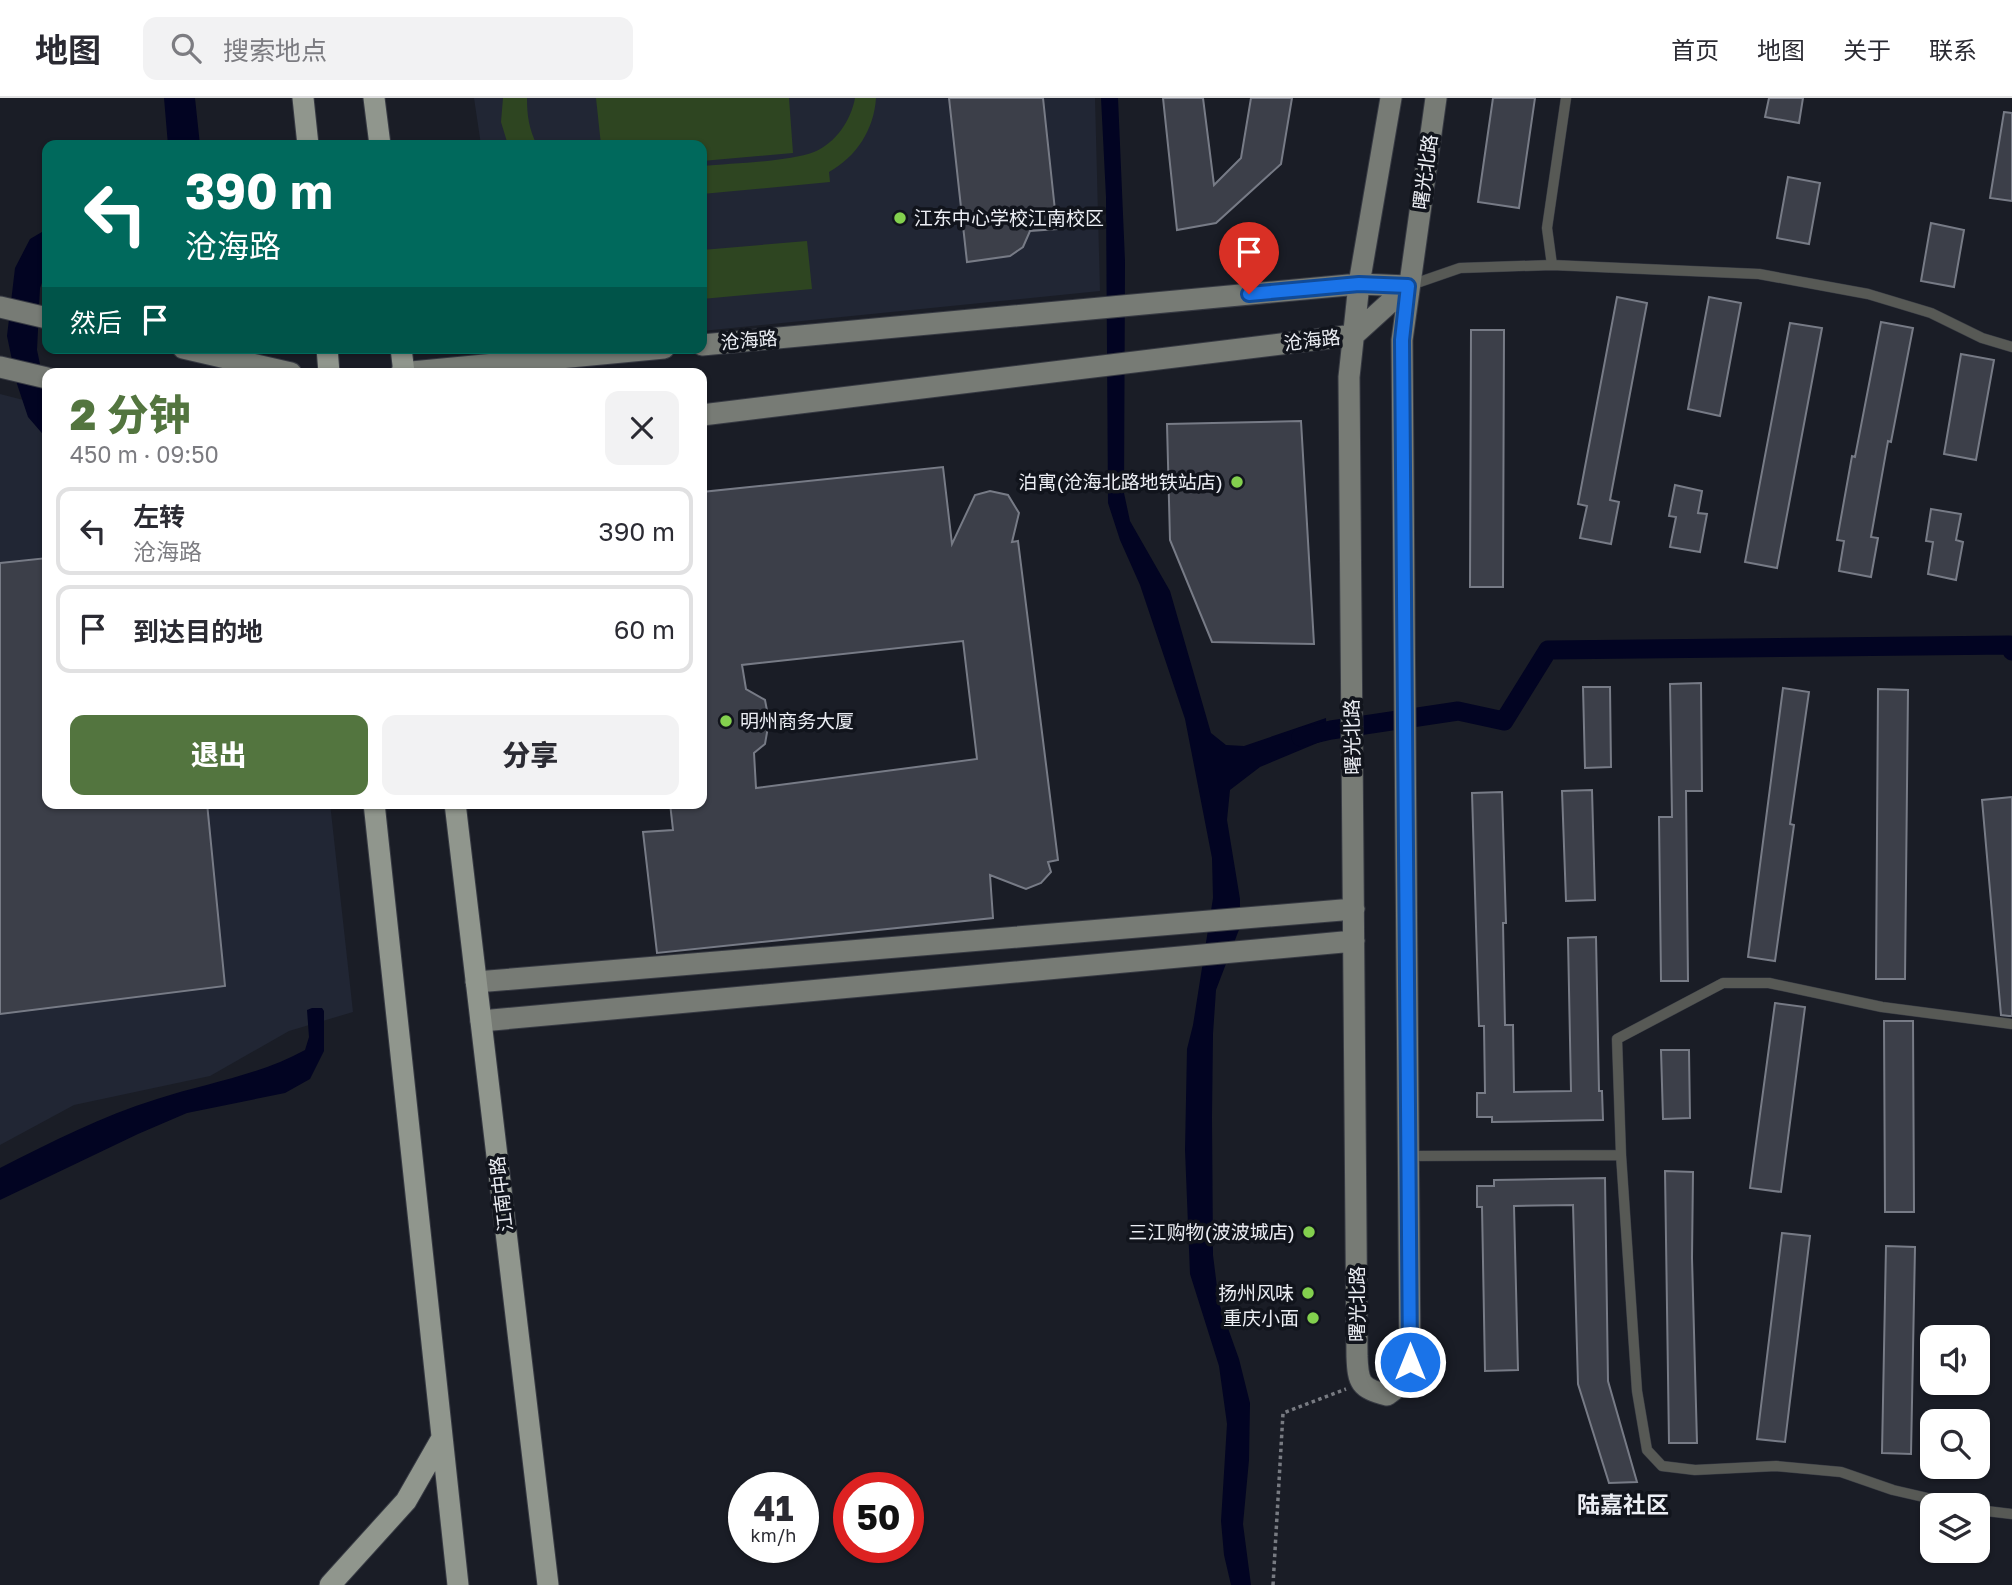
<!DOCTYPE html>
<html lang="zh">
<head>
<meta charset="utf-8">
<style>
	body { margin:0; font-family:"Golos Text","Noto Sans SC",sans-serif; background:#f2f2f3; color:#2b2b33; height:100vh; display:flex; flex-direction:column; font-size:26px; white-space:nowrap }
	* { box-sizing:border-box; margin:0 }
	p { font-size:23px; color:#7c7c81 }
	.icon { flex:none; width:38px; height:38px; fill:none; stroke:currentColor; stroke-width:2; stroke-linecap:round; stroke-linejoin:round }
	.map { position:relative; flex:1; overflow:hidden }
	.details { position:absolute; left:42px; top:270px; width:665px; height:441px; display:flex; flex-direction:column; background:#fff; border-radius:14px; box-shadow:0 2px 5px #0004 }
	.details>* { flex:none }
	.banner { position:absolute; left:42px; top:42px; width:665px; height:214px; border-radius:14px; box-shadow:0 2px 5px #0004; background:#00695c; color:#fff; overflow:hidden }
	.buttons { position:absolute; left:1920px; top:1227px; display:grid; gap:14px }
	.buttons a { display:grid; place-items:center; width:70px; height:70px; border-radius:14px; background:#fff; box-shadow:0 2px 5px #0004; font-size:35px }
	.speed { position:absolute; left:728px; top:1374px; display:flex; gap:14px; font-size:35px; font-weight:700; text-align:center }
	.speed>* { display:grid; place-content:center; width:91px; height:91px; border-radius:50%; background:#fff; box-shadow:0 2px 5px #0004; line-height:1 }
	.speed small { font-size:18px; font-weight:400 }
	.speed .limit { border:10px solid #d22; background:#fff; color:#111 }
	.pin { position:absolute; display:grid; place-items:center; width:60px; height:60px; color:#fff; margin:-72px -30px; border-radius:50% 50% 50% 0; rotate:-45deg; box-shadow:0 0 7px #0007 }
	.pin .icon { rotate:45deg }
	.me { position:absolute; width:77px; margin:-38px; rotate:0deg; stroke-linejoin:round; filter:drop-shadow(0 0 5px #0008) }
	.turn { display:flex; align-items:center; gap:24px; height:147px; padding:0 28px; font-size:32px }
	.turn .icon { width:91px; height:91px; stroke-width:2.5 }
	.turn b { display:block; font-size:49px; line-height:60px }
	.then { display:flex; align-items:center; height:66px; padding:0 28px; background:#0003; gap:14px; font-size:26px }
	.round { display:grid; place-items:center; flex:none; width:74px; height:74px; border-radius:14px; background:#f2f2f3 }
	.summary { display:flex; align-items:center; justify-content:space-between; height:119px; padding:0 28px }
	h1 { font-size:42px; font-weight:800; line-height:52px; color:#53753f }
	.primary-button { display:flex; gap:14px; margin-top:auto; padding:14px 28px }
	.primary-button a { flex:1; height:80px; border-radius:14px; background:#53753f; color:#fff; font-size:28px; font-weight:800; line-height:80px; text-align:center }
	.primary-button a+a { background:#f2f2f3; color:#2b2b33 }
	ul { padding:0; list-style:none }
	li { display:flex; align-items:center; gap:21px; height:88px; margin:0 14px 10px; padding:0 14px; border:4px solid #e1e1e2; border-radius:14px }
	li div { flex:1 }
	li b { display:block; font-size:26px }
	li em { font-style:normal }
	header { display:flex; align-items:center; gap:42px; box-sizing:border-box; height:98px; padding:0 35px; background:#fff; border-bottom:2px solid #e1e1e2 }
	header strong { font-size:33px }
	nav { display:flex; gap:38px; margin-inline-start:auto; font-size:24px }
	.search { width:490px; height:63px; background:#f2f2f3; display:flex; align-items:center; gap:18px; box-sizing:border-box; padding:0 24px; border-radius:14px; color:#7c7c81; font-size:26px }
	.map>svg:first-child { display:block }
	.built { fill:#212634 }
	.green { fill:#2e4521 }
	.water { fill:#020422 }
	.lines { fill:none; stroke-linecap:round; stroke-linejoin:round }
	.canal { stroke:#020422; stroke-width:19 }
	.building { fill:#3c3f49; stroke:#777b86; stroke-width:2; fill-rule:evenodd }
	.lane-casing { stroke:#373a43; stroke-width:11 }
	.secondary-casing { stroke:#373a43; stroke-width:23 }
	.primary-casing { stroke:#373a43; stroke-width:23 }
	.path { stroke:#787b82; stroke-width:3.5; stroke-dasharray:3.5 3.5; stroke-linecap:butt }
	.lane { stroke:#575955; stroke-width:10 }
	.secondary { stroke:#777b75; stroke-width:21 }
	.primary { stroke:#90968d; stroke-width:21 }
	.route-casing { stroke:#114b97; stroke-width:18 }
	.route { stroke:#1a73e8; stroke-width:12 }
	.poi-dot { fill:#83d04e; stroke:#11141c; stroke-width:2.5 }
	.labels { text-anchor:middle; stroke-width:7; stroke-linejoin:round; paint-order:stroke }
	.street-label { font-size:19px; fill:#eceef4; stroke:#11141c }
	.poi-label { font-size:19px; fill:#eceef4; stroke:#11141c; text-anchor:end }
	.quarter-label { font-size:23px; font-weight:bold; fill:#eceef4; stroke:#11141c }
</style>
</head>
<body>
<header>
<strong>地图</strong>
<div class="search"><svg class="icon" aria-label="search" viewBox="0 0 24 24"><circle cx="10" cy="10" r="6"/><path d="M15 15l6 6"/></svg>搜索地点</div>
<nav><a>首页</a><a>地图</a><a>关于</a><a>联系</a></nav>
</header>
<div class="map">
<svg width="2012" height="1487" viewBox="0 0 2012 1487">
	<rect width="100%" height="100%" fill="#1a1d26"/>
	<path class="built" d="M474 0H1095L1100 193 702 233V47H481Z
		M0 296 47 308V705H330L353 914 289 933 210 978 74 1007 0 1047Z"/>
	<path class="green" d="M503 0H527C527 18 529 31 537 47H508L501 24Z
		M596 0H789L793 55 702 63V47H601Z
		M855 0H876C874 32 856 59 829 74L830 84 702 96V68C732 65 788 64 814 54 836 45 851 22 855 0Z
		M807 143 812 191 702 201V152Z"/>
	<path class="water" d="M164 0H195L200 47H168Z
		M1101 0H1118L1125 163 1124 395 1130 423 1170 493 1211 635 1226 647 1244 648 1326 620 1327 641 1260 669 1230 692 1227 722 1240 801V829L1216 892 1213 936 1212 1019 1213 1157 1219 1205 1239 1261 1250 1305 1249 1362 1243 1426 1251 1487H1231L1224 1457 1221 1423 1227 1326 1219 1268 1190 1176 1185 1052 1187 951 1193 927 1213 800 1212 760 1185 621 1140 487 1120 442 1108 405 1106 99Z
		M47 131V172L40 190 37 252 47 299V341L28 319 17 286 7 238 15 170 30 141Z
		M312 910H322L324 913V953L310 981 285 995 187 1015 138 1036 0 1102V1070C51 1044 102 1018 157 1001 207 985 260 977 305 952L309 939 307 912Z"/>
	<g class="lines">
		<path class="canal" d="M1301 639 1331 632 1458 613 1504 623 1548 552 2010 547 2012 553"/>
	</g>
	<path class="building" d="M949 0H1043L1057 131 1030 133 1023 149 1010 158 967 164Z
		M1163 0H1203L1214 87 1241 60 1251 0H1292L1281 66 1216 125 1177 132Z
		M1493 0H1535L1519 110 1478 104Z
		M1769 0H1803L1799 25 1765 19Z
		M2004 14 2012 15V103L1990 100Z
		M1788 79 1820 85 1809 146 1777 140Z
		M1931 125 1964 132 1954 189 1921 183Z
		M1617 199 1647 205 1610 402 1619 404 1611 446 1580 440 1587 408 1578 406Z
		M1709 199 1741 205 1720 318 1688 311Z
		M1881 224 1913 230 1891 344 1888 343 1871 439 1878 440 1871 479 1839 473 1844 443 1837 442 1852 358 1855 359Z
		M1790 225 1822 230 1777 470 1745 464Z
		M1471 232H1504L1503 489H1470Z
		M1961 256 1994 262 1976 362 1944 356Z
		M1301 323 1314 546 1212 544 1170 442 1167 326Z
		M943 369 952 446 975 397 990 393 1008 397 1019 415 1012 444 1018 443 1058 762 1048 764 1051 774 1041 785 1026 791 990 777 993 820 657 855 643 734 673 732 670 705H702V394ZM963 543 977 661 756 690 754 655 765 646 769 623 765 602 746 591 742 567Z
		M1675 387 1702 393 1698 415 1707 416 1700 454 1670 449 1676 419 1669 418Z
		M1931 411 1961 416 1956 442 1963 444 1956 482 1928 476 1933 444 1926 443Z
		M47 460V705H207L225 888 0 916V465Z
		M1701 585 1702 693H1686L1688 883H1661L1659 719H1672L1670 586Z
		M1583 589H1610L1611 669 1585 670Z
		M1783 590 1809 594 1790 726 1794 727 1775 863 1748 859Z
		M1878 591 1908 592 1905 881H1876Z
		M1592 692 1595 802 1566 803 1562 693Z
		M1502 694 1506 825H1503L1505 927H1513L1514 994 1571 993 1568 840 1596 839 1599 993H1602L1603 1022 1492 1024V1019H1477V995H1485L1484 928H1479L1472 695Z
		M2012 699V918H2009L2001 917 1982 702Z
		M1775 905 1805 909 1781 1094 1750 1090Z
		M1884 923H1913L1914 1114H1885Z
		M1661 952H1689L1690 1020 1663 1021Z
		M1665 1073 1693 1074 1692 1160 1697 1345H1669Z
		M1605 1080 1608 1283 1637 1384 1609 1385 1578 1286 1573 1107 1514 1108 1518 1272 1485 1273 1482 1109H1477V1088H1494V1082Z
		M1782 1135 1810 1138 1785 1344 1757 1341Z
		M1886 1148 1915 1149 1911 1356 1882 1355Z"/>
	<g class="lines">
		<defs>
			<path id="lane" d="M1552 167 1547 130 1566 0
				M1408 188 1460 170 1552 167 1759 176 1868 196 1931 215 1982 240 2012 249
				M1621 1057 1637 1293 1647 1352 1662 1368 1695 1372 1776 1368 1841 1374 1893 1392 1958 1407
				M1409 1058 1621 1057 1617 941 1723 885H1769L1882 909 2012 926
				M1978 1412 2012 1416"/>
			<path id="secondary" d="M1391 0 1359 186 1349 279 1357 1258C1358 1285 1360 1290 1387 1297L1406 1283 1410 1264 1402 242 1436 0
				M0 209 47 220
				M702 247 1359 186 1408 188
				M183 250 291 275
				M0 269 47 280
				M401 275 664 250
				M702 317 1354 237 1408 188
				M476 884 1354 811
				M481 923 1354 843"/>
			<path id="primary" d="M303 0 308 47
				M374 0 380 47
				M327 250 329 275
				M401 250 404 275
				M374 705 458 1487
				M455 705 548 1487
				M330 1487 406 1403 442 1340"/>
		</defs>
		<use href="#lane" class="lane-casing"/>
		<use href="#secondary" class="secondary-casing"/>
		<use href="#primary" class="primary-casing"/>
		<path class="path" d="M1273 1487 1283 1315 1346 1291"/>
		<use href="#lane" class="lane"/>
		<use href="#secondary" class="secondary"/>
		<use href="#primary" class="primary"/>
	</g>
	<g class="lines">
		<defs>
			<path id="route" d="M1249 196 1359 186 1408 188 1402 242 1410 1264"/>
		</defs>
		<use href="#route" class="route-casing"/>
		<use href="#route" class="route"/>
	</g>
	<g class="poi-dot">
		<circle cx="900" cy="120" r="7"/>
		<circle cx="1237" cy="384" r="7"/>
		<circle cx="726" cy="623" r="7"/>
		<circle cx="1309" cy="1134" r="7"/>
		<circle cx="1308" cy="1195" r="7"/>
		<circle cx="1313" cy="1220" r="7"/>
	</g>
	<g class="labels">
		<g class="street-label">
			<text transform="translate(1425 74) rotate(-82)" y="7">曙光北路</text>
			<text transform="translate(749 242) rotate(-5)" y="7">沧海路</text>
			<text transform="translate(1312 242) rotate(-7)" y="7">沧海路</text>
			<text transform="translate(1352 639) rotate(-91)" y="7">曙光北路</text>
			<text transform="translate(501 1096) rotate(-97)" y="7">江南中路</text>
			<text transform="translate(1357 1206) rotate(-90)" y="7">曙光北路</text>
		</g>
		<g class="poi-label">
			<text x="914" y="127" text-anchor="start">江东中心学校江南校区</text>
			<text x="1223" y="391">泊寓(沧海北路地铁站店)</text>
			<text x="740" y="630" text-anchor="start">明州商务大厦</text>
			<text x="1295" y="1141">三江购物(波波城店)</text>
			<text x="1294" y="1202">扬州风味</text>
			<text x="1299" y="1227">重庆小面</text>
		</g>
		<g class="quarter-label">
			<text x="1623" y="1415">陆嘉社区</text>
		</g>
	</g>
</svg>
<div class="buttons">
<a><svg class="icon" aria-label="sound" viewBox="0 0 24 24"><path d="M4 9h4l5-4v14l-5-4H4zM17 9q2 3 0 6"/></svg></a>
<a><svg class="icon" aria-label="search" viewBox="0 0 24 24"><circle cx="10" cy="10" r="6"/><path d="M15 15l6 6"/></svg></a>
<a><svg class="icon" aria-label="layers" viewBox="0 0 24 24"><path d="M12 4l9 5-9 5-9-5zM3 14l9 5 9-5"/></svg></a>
</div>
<div class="speed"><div>41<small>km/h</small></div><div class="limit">50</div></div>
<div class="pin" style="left:1249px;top:196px;background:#d93025"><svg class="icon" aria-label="arrive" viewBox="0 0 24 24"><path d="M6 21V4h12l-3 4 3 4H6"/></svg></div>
<svg class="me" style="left:1410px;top:1264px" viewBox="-20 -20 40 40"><circle r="17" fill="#1a73e8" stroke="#fff" stroke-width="3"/><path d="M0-11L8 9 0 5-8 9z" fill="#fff"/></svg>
<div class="banner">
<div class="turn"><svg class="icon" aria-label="left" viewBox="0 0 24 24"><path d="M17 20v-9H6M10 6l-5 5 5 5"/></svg><div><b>390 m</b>沧海路</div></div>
<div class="then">然后<svg class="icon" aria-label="arrive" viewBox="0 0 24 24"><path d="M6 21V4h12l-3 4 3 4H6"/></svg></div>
</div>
<section class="details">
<div class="summary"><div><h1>2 分钟</h1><p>450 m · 09:50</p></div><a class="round"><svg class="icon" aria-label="close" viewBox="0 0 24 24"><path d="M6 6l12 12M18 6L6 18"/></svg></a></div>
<ul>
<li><svg class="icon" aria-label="left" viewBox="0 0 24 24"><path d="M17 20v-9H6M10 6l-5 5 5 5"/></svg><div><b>左转</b><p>沧海路</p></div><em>390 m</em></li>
<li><svg class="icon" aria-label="arrive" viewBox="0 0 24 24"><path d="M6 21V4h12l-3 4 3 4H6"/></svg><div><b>到达目的地</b></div><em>60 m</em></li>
</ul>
<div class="primary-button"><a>退出</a><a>分享</a></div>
</section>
</div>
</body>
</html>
